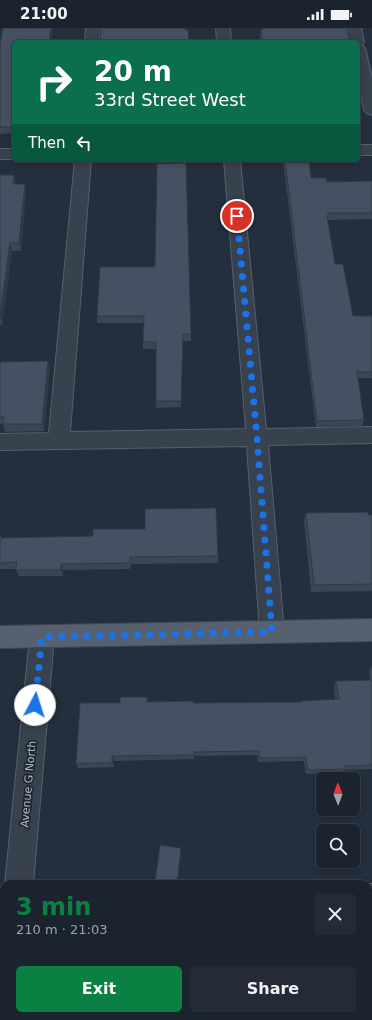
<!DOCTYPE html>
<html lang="en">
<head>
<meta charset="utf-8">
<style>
	body { margin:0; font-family:"DejaVu Sans",sans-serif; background:#242b36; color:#f1f3f6; height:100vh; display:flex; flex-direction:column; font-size:15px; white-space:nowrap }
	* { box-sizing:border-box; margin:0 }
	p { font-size:13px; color:#a0a4aa }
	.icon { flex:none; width:22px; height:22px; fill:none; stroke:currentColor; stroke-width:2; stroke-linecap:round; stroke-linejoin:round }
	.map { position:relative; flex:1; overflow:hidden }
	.details { position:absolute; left:0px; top:852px; width:372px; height:140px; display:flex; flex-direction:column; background:#1b232e; border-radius:12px 12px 0 0; box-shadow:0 2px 6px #0003,0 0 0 1px #39404a }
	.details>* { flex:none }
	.banner { position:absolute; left:12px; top:12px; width:348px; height:122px; border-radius:6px; box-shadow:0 2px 6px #0003,0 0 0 1px #39404a; background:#0b6e4f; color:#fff; overflow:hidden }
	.needle { width:26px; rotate:359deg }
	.controls { position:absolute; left:316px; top:744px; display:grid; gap:8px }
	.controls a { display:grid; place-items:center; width:44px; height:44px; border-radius:6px; background:#1b232e; box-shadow:0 2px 6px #0003,0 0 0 1px #39404a; font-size:20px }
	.pin { position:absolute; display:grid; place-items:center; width:34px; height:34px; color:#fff; margin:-17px; border:2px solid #fff; border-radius:50%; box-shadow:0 1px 4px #0007 }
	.me { position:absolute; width:44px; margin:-22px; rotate:5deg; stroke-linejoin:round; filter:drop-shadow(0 0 3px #0008) }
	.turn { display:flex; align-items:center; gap:14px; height:84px; padding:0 16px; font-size:18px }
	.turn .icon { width:52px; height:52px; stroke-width:2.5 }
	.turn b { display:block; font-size:28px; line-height:34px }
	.then { display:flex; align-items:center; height:38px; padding:0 16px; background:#0003; gap:8px; font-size:15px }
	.round { display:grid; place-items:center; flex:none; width:42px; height:42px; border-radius:6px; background:#242b36 }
	.headline { display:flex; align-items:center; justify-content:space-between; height:68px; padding:0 16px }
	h1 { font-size:24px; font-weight:800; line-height:30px; color:#0b8043 }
	.button { display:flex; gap:8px; margin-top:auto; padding:8px 16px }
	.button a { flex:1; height:46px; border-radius:6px; background:#0b8043; color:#fff; font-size:16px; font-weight:800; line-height:46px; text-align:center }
	.button a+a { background:#242b36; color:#f1f3f6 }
	.status { display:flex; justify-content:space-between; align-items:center; height:28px; padding:0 20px; background:#1b232e; direction:ltr }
	.status svg { height:11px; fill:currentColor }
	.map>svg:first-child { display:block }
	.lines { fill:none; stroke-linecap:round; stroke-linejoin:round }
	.minor-casing { stroke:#565f6c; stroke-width:2 }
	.major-casing { stroke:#414a57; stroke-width:2 }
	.minor { fill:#38414e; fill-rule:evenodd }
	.major { fill:#56606e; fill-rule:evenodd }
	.wall { fill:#3b4654 }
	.shaded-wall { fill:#303945 }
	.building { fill:#455162; stroke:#303945 }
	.route { stroke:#1a73e8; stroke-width:7; stroke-dasharray:0 12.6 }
	.labels { text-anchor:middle; stroke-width:3.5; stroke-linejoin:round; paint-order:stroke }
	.street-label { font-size:11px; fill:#b4bcc9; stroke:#1d2633 }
</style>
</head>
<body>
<div class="status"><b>21:00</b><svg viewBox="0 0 49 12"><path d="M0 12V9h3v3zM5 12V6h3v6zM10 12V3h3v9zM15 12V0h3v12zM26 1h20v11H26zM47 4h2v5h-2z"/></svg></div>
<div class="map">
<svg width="372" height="992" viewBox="0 0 372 992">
	<rect width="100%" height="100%" fill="#242f3e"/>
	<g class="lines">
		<defs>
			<path id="minor" d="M86 0H100L99 14H85Z
				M216 0H230L231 14H217Z
				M347 0H361L364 14 362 17 365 20 372 50V87L367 85 364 82 358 52V14H350Z
				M358 117H372V127H358Z
				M0 121H14V131H0Z
				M75 132H91L70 404 246 401 224 132H240L266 401 372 399V415L268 417 284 604 280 612 272 615 264 612 260 604 247 418 0 422V406L49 405Z
				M42 598 50 601 54 609 33 856H5L30 609 34 601Z
				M368 856H372V884H368Z
				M0 861H4V889H0Z
				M4 975V988H23V992H0V976Z
				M304 988H334L335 992H305Z"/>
			<path id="major" d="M372 591V613L0 620V598Z"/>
		</defs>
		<use href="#minor" class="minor-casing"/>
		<use href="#major" class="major-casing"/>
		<use href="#minor" class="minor"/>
		<use href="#major" class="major"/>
	</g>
	<path class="wall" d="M53 0 51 14H14V105L0 106V15Z
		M262 0H346L350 14H261L260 8 261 1H262Z
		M358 48 360 57 359 64H358Z
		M283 132H309L311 150 327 154 372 153V191L328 192 327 193 335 236 353 288H372V350H358L364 392 362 398 316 399Z
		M0 147H14L16 156 26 164 21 223H12L2 297H0Z
		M100 239 191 306V313H183L181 379 156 380V321H143V314L144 295H97V288Z
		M0 334 50 341 44 403 5 404 3 396H0Z
		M306 485 372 487V563L311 564 304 492Z
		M0 506 2 510 218 528V535L131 536 130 541 63 542V548H19L16 542V541H0Z
		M372 638V741L345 742 343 745 306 746 304 733 258 734 257 727 194 728V731L114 733V739L78 740 76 735 120 675 147 669 148 674 193 675 300 674 301 673 335 672 334 658 336 653 370 652 369 644Z
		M155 854 177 856H155Z"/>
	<path class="shaded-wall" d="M51 0H53L51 14H49Z
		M14 147 16 155 15 165 13 156Z
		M25 156 26 164 21 223 19 215Z
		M10 215 12 223 2 297 0 288Z
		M48 333 50 341 44 403 42 396Z
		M61 536 63 542V548L61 542Z
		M112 728 114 733V739L112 735Z"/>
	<path class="building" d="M3 0H51L49 14H14V99H0V15Z
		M101 0H185V2H188L189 14H100Z
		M263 0H346L350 14H263L261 1H263Z
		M358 48 360 57H358Z
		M285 132H309L311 150H326L327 154 372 153V185H328V188H327L335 236H343L353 288H372V344H357L364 392 317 393Z
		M186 135 191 306H183L181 373H156V314H143L144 288H97L100 239H155L157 136Z
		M0 147H14L13 156H25L19 215H10L0 288Z
		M48 333 42 396H3L4 389H0V334Z
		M216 480 218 528 130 529V535L61 536V542H16L17 534 0 535V510L93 508V501H145V481Z
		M368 484V487H372V556L314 557 306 485Z
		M372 652V737L345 738 346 741 308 742 306 729 259 730V723L194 724V727L112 728V735H76L80 675H120V669H147V674L193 673V675L301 674V673L339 671 336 653Z
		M160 817 181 820 177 856H167L155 854Z
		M105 988H172V992H103H105Z"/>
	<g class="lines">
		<path class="route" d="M35 677 42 609 272 604 257 410 237 188"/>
	</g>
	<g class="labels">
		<g class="street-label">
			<text transform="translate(28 756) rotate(-85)" y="4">Avenue G North</text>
		</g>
	</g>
</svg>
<div class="controls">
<a><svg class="needle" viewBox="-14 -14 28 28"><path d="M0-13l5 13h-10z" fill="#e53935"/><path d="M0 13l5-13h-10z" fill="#a0a4aa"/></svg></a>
<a><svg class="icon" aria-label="search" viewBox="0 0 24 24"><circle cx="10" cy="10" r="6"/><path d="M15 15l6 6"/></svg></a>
</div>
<div class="pin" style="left:237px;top:188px;background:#d93025"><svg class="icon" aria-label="arrive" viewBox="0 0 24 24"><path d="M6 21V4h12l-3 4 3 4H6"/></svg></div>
<svg class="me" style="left:35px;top:677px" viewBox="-20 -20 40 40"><circle r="19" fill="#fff"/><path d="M0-13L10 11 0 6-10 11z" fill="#1a73e8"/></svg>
<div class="banner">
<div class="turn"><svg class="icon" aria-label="right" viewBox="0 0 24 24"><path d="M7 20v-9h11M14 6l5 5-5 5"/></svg><div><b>20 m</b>33rd Street West</div></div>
<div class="then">Then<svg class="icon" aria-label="left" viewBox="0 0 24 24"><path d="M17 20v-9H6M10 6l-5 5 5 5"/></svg></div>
</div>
<section class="details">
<div class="headline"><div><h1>3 min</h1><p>210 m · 21:03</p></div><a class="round"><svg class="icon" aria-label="close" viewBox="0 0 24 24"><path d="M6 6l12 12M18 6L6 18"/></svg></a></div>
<div class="button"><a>Exit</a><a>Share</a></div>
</section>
</div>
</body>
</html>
